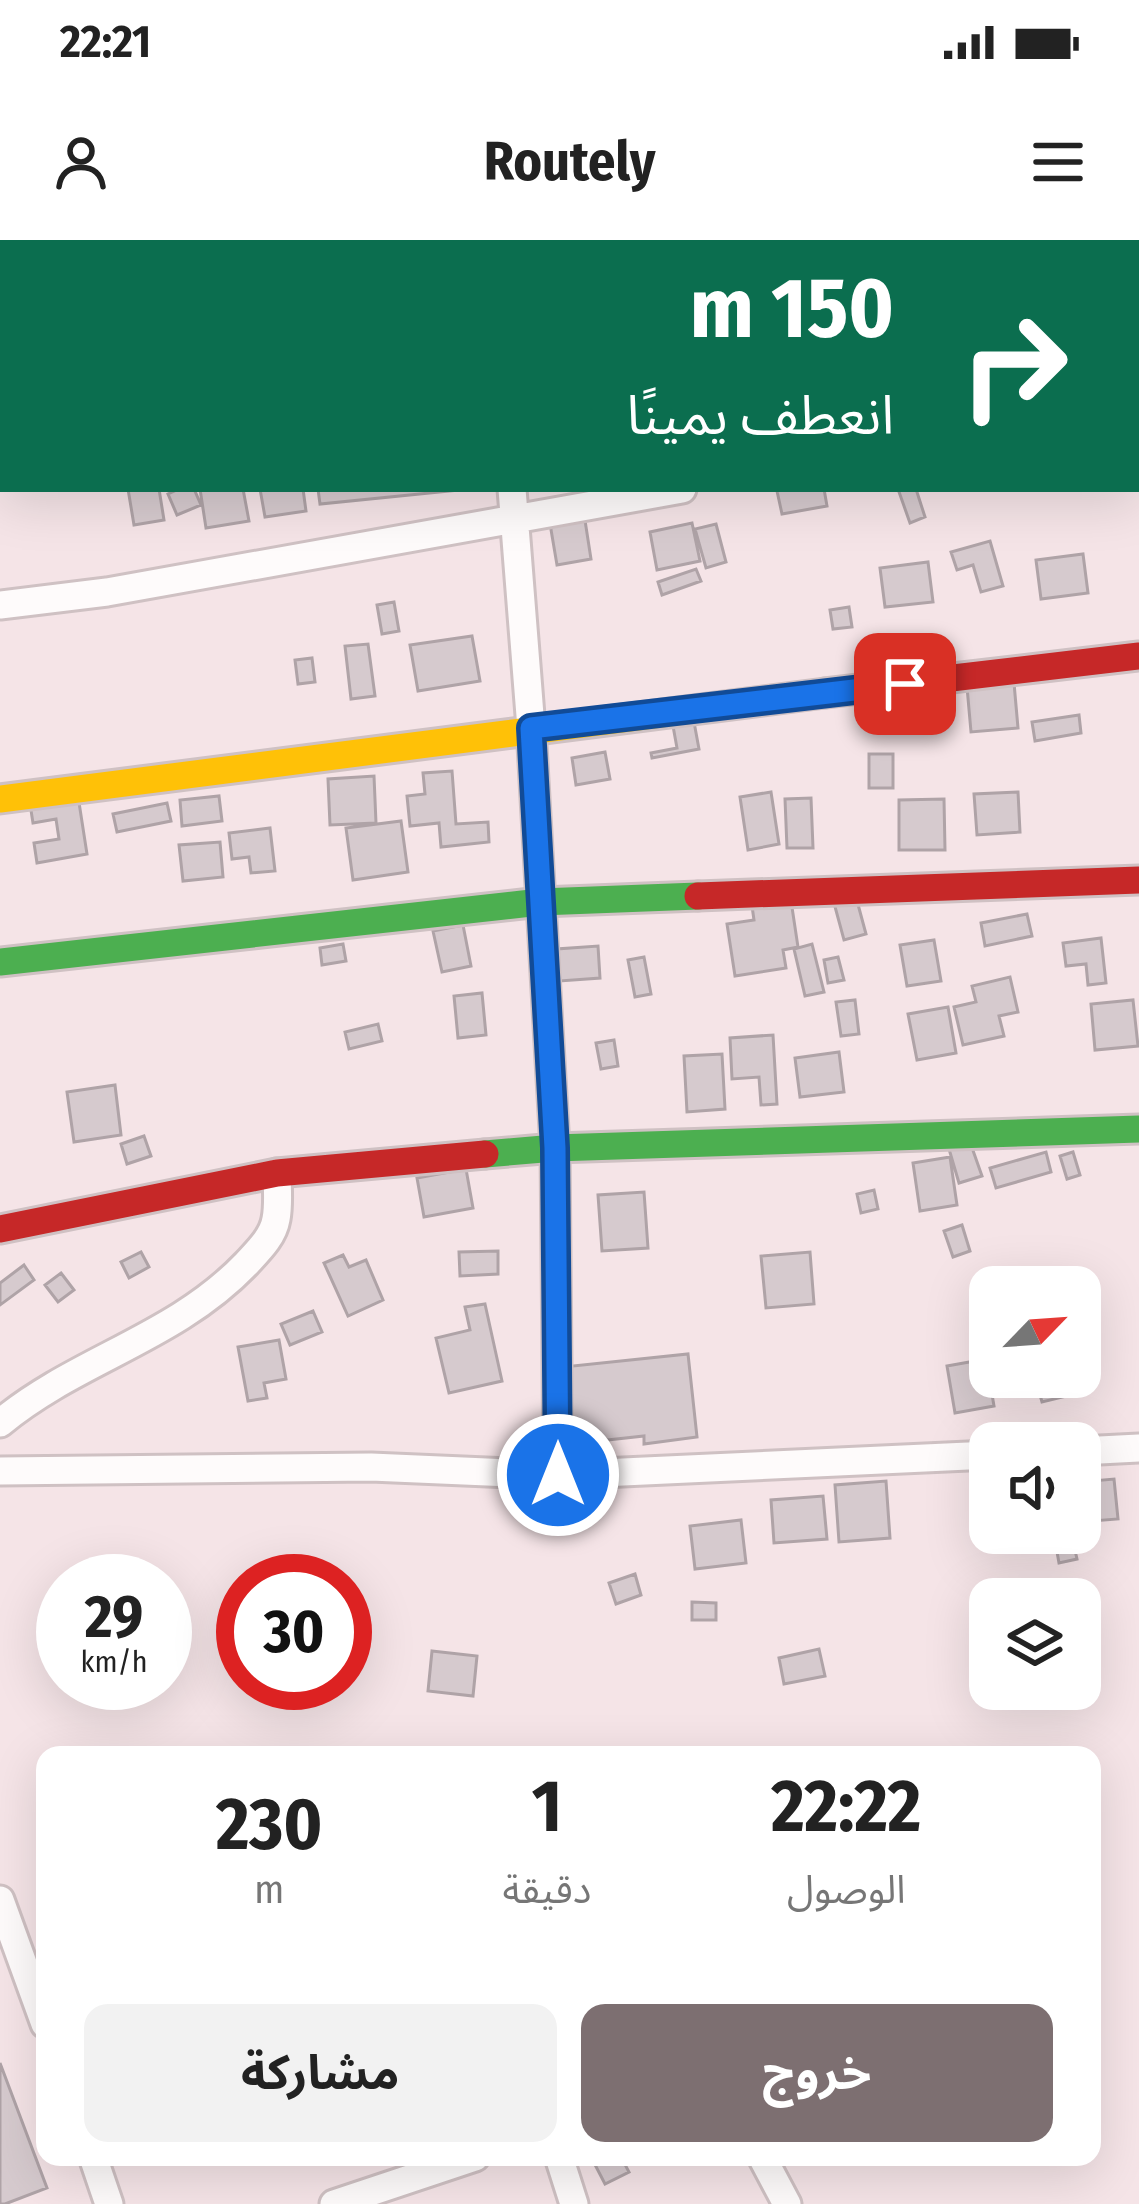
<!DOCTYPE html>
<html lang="ar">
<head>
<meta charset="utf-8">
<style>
	body { margin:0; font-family:"Fira Sans Condensed","Noto Sans Arabic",sans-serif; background:#f2f2f2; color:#222; direction:rtl; height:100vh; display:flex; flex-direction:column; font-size:45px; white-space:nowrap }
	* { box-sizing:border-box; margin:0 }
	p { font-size:39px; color:#767676 }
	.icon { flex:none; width:66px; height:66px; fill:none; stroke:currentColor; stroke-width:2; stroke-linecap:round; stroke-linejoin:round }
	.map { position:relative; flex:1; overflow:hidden; direction:ltr }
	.side { position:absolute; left:36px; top:1506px; width:1065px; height:420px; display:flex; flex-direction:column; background:#fff; border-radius:24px; box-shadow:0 12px 48px #0002; direction:rtl }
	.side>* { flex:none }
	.hud { position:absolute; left:0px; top:0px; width:1140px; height:252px; box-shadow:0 12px 48px #0002; direction:rtl; background:#0b6e4f; color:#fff; overflow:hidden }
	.needle { width:78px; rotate:65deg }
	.tools { position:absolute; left:969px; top:1026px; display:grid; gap:24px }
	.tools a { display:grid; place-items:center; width:132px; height:132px; border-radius:24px; background:#fff; box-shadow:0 12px 48px #0002; font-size:60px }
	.speed { position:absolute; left:36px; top:1314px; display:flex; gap:24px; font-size:60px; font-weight:700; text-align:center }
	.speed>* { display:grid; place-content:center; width:156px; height:156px; border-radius:50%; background:#fff; box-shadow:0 12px 48px #0002; line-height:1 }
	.speed small { font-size:30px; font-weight:400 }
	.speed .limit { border:18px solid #d22; background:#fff; color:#111 }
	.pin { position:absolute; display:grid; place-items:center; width:102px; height:102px; color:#fff; margin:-51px; border-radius:24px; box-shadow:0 6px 18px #0006 }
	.me { position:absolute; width:132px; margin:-66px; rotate:0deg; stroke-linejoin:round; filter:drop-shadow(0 0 9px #0008) }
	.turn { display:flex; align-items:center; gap:42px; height:252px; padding:0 48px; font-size:54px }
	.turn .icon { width:156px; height:156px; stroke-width:2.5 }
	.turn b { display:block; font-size:84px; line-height:102px }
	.eta { display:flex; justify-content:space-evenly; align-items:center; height:204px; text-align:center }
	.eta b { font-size:72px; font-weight:700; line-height:84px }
	.button { display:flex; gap:24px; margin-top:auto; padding:24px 48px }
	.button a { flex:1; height:138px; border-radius:24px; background:#7d6f71; color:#fff; font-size:48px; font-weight:700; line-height:138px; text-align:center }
	.button a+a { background:#f2f2f2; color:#222 }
	.status { display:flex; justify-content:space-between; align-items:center; height:84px; padding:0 60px; background:#fff; direction:ltr }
	.status svg { height:33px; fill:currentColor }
	header { display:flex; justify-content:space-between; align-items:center; height:156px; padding:0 48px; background:#fff; font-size:54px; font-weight:700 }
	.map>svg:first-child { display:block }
	.building { fill:#d6cace; stroke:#afa3a7; stroke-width:3 }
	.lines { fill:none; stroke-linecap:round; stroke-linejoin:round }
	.street-casing { stroke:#cfc1c3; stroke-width:33 }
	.fast-casing { stroke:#cfc1c3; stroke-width:33 }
	.slow-casing { stroke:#cfc1c3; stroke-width:33 }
	.jam-casing { stroke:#cfc1c3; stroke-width:33 }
	.street { stroke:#fefbfb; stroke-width:27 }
	.fast { stroke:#4caf50; stroke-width:27 }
	.slow { stroke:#ffc107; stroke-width:27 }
	.jam { stroke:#c62828; stroke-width:27 }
	.route-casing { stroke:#114b97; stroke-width:30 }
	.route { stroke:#1a73e8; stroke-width:21 }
</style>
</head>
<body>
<div class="status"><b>22:21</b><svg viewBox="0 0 49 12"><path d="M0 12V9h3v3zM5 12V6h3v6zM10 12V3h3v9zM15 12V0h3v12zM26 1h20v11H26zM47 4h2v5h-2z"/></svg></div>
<header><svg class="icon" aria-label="menu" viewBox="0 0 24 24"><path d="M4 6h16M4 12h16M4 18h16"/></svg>Routely<svg class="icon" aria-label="person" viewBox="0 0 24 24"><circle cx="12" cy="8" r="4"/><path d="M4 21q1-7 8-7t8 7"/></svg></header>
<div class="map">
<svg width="1139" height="1964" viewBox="0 0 1139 1964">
	<rect width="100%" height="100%" fill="#f5e4e7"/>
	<path class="building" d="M128 249H159L164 280 134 285Z
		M179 249H194L201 265 177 275 168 254Z
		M200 249H243L249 281 206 288Z
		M260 249H303L306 271 265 277Z
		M318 249H469L320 264Z
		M788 249H824L827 266 782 274 777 251Z
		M898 249H916L925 277 910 283Z
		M582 261 591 319 557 325 547 266Z
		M692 283 700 321 657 330 650 292Z
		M716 284 726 322 706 328 695 289Z
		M990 301 1003 346 981 352 973 325 957 330 951 312Z
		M1083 314 1088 353 1041 359 1036 320Z
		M928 322 933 362 885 367 880 328Z
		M696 329 701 341 662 355 658 342Z
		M394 362 399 391 382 394 377 365Z
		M849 367 852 387 833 389 830 370Z
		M472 396 480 441 418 451 410 405Z
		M368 404 375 456 351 459 345 406Z
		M312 418 315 442 298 444 295 420Z
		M1014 443 1018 488 971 492 967 447Z
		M1079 475 1081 493 1035 501 1032 482Z
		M694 482 699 509 652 518 651 513 677 508 673 486Z
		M605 512 610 539 576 545 572 518Z
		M869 514H893V548H869Z
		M452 531 456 584 488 582 489 602 441 607 439 583 410 586 407 556 425 554 423 533Z
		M374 536 376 583 330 585 328 539Z
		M771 552 779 604 748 610 740 557Z
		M1018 552 1020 592 977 595 974 554Z
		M78 556 87 614 37 623 34 603 59 599 56 579 33 583 30 564Z
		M219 556 222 581 182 586 180 560Z
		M811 558 813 608H787L785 559Z
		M944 559 945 610H899V560Z
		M167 563 171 581 117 592 113 574Z
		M401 581 408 632 353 640 346 588Z
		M270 588 275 631 251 633 249 617 232 619 229 593Z
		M220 602 223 637 183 641 179 605Z
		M790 654 798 707 783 710 786 728 735 736 727 684 754 680 751 659Z
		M856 657 866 694 844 700 834 663Z
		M1027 674 1032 696 985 706 981 683Z
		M463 685 471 726 442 732 433 691Z
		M1101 698 1106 743 1088 745 1086 724 1066 726 1063 703Z
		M934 700 941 741 907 746 900 705Z
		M343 704 346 721 322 725 320 708Z
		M812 704 824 752 805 756 794 709Z
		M598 706 600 738 560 741 557 709Z
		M644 717 651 754 635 757 628 720Z
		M838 717 844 740 828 743 824 720Z
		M1010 737 1018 772 999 776 1004 796 963 805 954 767 976 762 972 746Z
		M482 753 486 795 458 798 454 756Z
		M855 760 859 794 841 796 836 762Z
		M1133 760 1138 806 1095 810 1091 764Z
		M948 767 956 813 917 820 908 774Z
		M378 784 382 801 349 809 345 792Z
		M773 795 777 864 761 865 759 837 732 839 730 798Z
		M614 800 618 826 601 829 596 803Z
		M839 812 844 852 800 857 795 818Z
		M722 814 725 869 687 872 684 816Z
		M115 845 121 895 74 902 67 852Z
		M144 896 151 916 127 924 121 904Z
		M970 902 982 936 959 943 949 909Z
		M1046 912 1051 932 996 948 990 928Z
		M1073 912 1080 935 1067 939 1060 916Z
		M950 917 957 965 920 971 913 923Z
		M466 929 473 968 424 977 417 938Z
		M874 950 878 969 861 973 857 954Z
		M644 952 648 1008 602 1011 598 955Z
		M962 985 970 1011 953 1017 944 991Z
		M498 1011V1034L460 1036 459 1012Z
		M141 1012 149 1027 129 1038 121 1022Z
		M810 1012 814 1064 766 1068 761 1016Z
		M343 1015 349 1027 366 1020 383 1060 348 1076 324 1023Z
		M24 1025 34 1040 0 1065V1043Z
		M61 1033 74 1050 58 1062 45 1045Z
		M485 1064 502 1141 449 1153 436 1098 470 1090 465 1067Z
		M313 1071 322 1092 290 1105 281 1084Z
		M279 1100 286 1139 264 1143 267 1158 248 1161 238 1107Z
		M688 1114 697 1197 644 1204V1196L571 1204 563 1127Z
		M986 1119 994 1166 955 1173 947 1126Z
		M1012 1137H1067L1071 1155 1042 1162 1036 1141 1014 1147Z
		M1114 1239 1118 1279 1080 1282V1242Z
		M886 1241 890 1298 839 1302 835 1245Z
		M823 1256 827 1299 774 1303 771 1260Z
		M741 1280 746 1323 695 1329 690 1286Z
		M1072 1297 1077 1319 1059 1323 1055 1301Z
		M635 1334 641 1355 616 1364 609 1343Z
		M692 1362 716 1363V1380H692Z
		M819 1409 825 1436 784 1444 779 1418Z
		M432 1411 477 1416 473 1456 428 1451Z
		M0 1823 47 1948 5 1964H0Z
		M591 1917H621L629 1932 605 1944Z"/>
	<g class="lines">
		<defs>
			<path id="street" d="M473 0 474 3
				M0 133H3
				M1137 164 1139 163
				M512 249 531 488 555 908 558 1235
				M0 365 107 352 682 249
				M0 1183C77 1119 174 1099 246 1024 258 1011 273 997 276 979 279 964 277 947 277 933
				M1080 1211 1139 1208
				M0 1231 371 1227 558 1235 990 1215
				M0 1660 45 1784
				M93 1917 109 1964
				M559 1917 574 1964
				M762 1917 787 1964
				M334 1964 475 1917"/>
			<path id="fast" d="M0 722 540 662 698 656
				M485 914 555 908 1139 889"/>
			<path id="slow" d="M0 559 825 453"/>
			<path id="jam" d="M825 453 1139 416
				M698 656 1139 640
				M0 989 277 933 485 914"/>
		</defs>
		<use href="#street" class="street-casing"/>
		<use href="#fast" class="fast-casing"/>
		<use href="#slow" class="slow-casing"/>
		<use href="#jam" class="jam-casing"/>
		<use href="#street" class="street"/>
		<use href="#fast" class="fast"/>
		<use href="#slow" class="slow"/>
		<use href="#jam" class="jam"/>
	</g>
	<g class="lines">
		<defs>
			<path id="route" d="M558 1235 555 908 531 488 905 444"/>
		</defs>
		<use href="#route" class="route-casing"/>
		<use href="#route" class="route"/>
	</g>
</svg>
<div class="tools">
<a><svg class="needle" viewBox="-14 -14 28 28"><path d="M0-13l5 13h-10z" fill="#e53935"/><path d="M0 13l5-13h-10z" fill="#767676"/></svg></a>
<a><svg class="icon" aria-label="sound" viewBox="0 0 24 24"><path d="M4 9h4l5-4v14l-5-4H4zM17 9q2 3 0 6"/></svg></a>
<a><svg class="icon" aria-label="layers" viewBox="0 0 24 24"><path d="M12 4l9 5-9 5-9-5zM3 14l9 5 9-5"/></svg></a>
</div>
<div class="speed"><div>29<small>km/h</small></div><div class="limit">30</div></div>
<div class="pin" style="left:905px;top:444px;background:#d93025"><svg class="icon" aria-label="arrive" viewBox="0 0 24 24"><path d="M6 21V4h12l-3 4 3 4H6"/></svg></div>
<svg class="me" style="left:558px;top:1235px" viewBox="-20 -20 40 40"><circle r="17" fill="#1a73e8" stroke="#fff" stroke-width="3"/><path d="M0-11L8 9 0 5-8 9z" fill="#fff"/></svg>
<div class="hud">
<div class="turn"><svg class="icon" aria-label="right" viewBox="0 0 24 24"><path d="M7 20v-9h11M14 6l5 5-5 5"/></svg><div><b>150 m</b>انعطف يمينًا</div></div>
</div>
<section class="side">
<div class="eta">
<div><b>22:22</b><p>الوصول</p></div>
<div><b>1</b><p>دقيقة</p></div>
<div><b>230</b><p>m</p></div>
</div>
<div class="button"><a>خروج</a><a>مشاركة</a></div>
</section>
</div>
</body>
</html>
